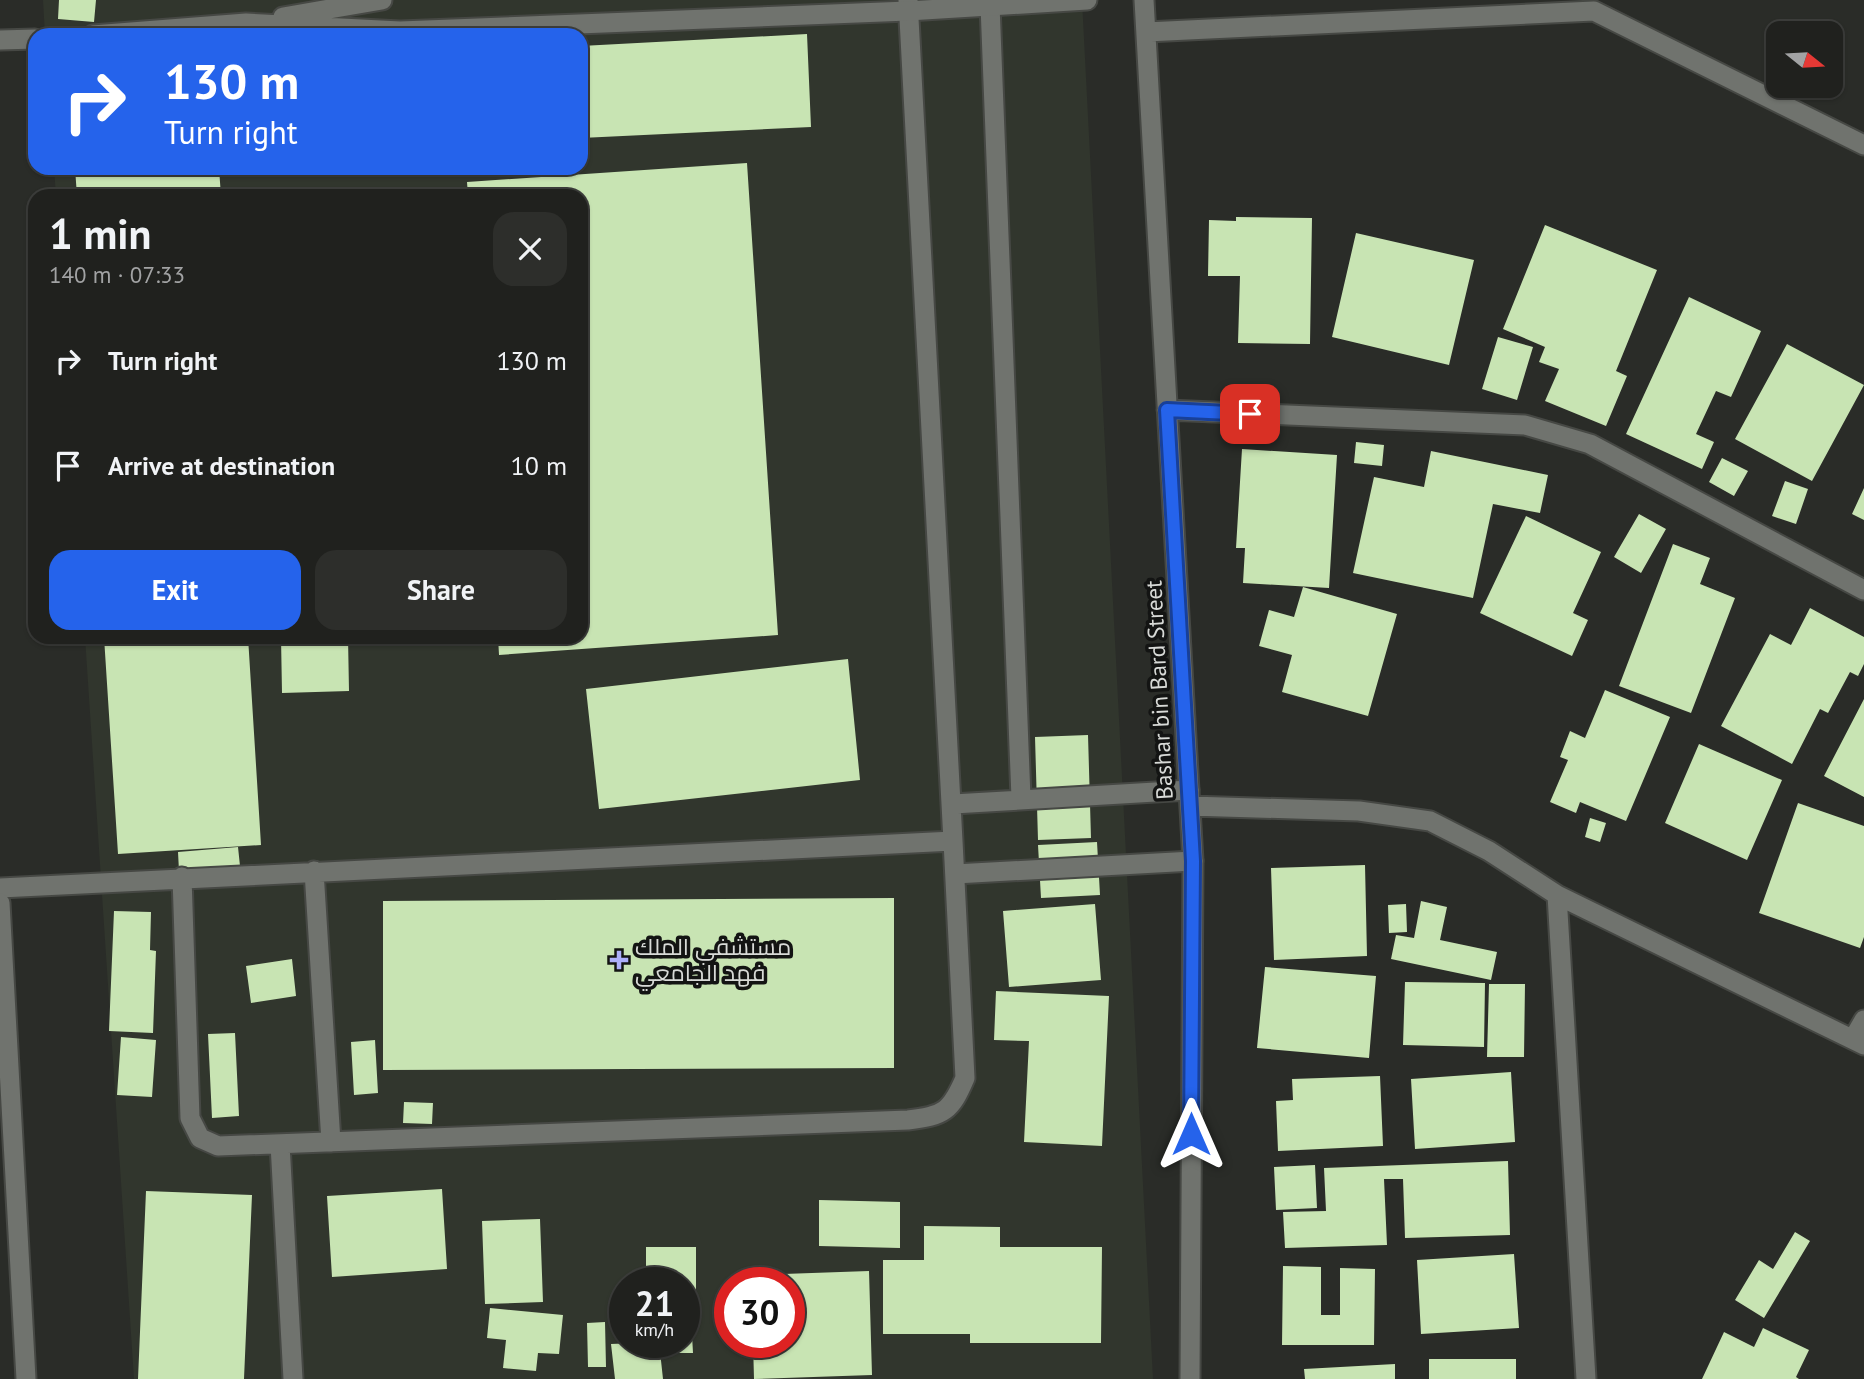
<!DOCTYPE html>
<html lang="en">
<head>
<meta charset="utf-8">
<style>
	body { margin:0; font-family:"PT Sans",Cairo,sans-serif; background:#2d2e2b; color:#f1f3f6; height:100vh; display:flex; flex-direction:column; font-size:26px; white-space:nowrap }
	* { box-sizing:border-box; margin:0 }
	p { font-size:23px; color:#a2a3a4 }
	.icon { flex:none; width:38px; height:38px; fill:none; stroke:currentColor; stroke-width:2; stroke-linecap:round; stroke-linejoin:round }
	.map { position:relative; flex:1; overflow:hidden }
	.drawer { position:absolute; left:28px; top:189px; width:560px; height:455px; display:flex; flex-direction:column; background:#20211e; border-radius:21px; box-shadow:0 2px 5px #0004,0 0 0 2px #3d3e3c }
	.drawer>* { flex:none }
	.hud { position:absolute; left:28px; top:28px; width:560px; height:147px; border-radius:21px; box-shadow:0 2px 5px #0004,0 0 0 2px #3d3e3c; background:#2563eb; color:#fff; overflow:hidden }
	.needle { width:46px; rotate:108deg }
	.controls { position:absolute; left:1766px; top:21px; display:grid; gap:14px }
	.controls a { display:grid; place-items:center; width:77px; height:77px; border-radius:14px; background:#20211e; box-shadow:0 2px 5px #0004,0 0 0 2px #3d3e3c; font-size:35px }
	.speed { position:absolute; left:609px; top:1267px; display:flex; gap:14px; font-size:35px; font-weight:700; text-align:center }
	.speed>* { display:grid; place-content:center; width:91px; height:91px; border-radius:50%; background:#20211e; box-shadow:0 2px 5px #0004,0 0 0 2px #3d3e3c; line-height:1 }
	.speed small { font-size:18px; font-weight:400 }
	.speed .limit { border:10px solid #d22; background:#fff; color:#111 }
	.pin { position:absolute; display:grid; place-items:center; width:60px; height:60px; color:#fff; margin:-30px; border-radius:14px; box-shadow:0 4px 10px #0006 }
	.me { position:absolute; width:77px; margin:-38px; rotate:0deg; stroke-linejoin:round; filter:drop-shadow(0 0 5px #0008) }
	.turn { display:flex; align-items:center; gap:24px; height:147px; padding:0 21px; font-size:32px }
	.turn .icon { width:91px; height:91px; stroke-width:2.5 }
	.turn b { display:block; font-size:49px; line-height:60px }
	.round { display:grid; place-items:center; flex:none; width:74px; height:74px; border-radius:21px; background:#2d2e2b }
	.summary { display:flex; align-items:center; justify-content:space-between; height:119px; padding:0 21px }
	h1 { font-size:42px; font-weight:700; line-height:52px }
	.primary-button { display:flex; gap:14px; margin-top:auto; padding:14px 21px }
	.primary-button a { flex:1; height:80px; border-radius:21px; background:#2563eb; color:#fff; font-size:28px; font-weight:700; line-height:80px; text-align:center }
	.primary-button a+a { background:#2d2e2b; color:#f1f3f6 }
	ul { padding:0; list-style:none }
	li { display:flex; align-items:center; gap:21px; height:105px; padding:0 21px }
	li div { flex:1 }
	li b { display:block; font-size:26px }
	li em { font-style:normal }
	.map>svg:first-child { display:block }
	.built { fill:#31362d; fill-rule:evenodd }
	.building { fill:#c8e4b3 }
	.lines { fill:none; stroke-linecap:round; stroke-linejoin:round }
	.service-casing { stroke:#464844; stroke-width:23 }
	.minor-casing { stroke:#464844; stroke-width:23 }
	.service { stroke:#70736e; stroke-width:19 }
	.minor { stroke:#70736e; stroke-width:19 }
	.route-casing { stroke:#184099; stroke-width:18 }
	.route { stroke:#2563eb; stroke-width:12 }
	.poi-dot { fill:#acaffb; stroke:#131413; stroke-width:2.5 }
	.labels { text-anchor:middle; stroke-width:7; stroke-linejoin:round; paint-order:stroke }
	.street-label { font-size:23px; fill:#d8dad7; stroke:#131413 }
	.poi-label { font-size:23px; fill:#d8dad7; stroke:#131413; text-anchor:start }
</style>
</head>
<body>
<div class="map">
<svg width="1864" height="1379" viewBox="0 0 1864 1379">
	<rect width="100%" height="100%" fill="#2a2c28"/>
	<path class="built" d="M43 0H1082L1153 1379H134L85 637H581V196H56L54 168H581V35H45ZM625 1283H684V1342H625ZM730 1283H789V1342H730Z"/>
	<path class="building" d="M59 0H96L94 22 58 19Z
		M807 34 811 127 581 138V46Z
		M747 163 778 635 499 655 498 637H581V196H468L467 182Z
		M75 168H219L221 196H77Z
		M256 168H284V170L256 173Z
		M271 193 324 194V196H271Z
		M1236 217 1312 218 1310 344 1238 343 1240 276H1208L1209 220 1236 221Z
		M1545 225 1657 270 1616 371 1627 376 1606 426 1545 401 1559 369 1539 362 1545 347 1503 329Z
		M1356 233 1474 260 1449 365 1332 337Z
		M1689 297 1761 331 1731 397 1716 391 1696 434 1714 442 1702 469 1626 434Z
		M1498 337 1533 347 1517 400 1482 389Z
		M1787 344 1864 385 1812 481 1735 439Z
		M1356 442 1384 445 1382 466 1354 463Z
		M1242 449 1337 455 1329 588 1243 583 1245 548H1236Z
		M1431 451 1548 475 1540 513 1493 504 1473 598 1353 573 1374 477 1424 487Z
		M1722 458 1748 471 1734 496 1709 482Z
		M1785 481 1808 489 1796 524 1772 516Z
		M1864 488V520L1852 514Z
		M1639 514 1666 529 1641 573 1614 557Z
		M1526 516 1601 552 1573 613 1588 620 1572 656 1480 613Z
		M1673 544 1710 558 1700 584 1735 598 1691 713 1619 686Z
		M1303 587 1397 614 1368 716 1282 692 1292 655 1259 646 1269 610 1294 617Z
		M1810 608 1864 637V664L1858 676 1850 672 1828 713 1820 709 1792 764 1721 726 1770 634 1791 645Z
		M104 637H248L261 845 118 854Z
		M281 637H348L349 691 282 693Z
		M848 659 860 780 599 809 586 689Z
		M1605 690 1670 717 1626 821 1580 802 1576 813 1550 802 1568 760 1560 757 1570 731 1585 738Z
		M1864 699V797L1824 776Z
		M1088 735 1091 838 1038 840 1035 737Z
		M1699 744 1782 780 1747 860 1665 823Z
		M1798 803 1864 826V937L1860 948 1759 913Z
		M1590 818 1606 823 1600 842 1585 837Z
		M1097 842 1100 895 1041 898 1038 845Z
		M238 847 240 866 179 871 178 852Z
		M1365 865 1367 956 1274 960 1271 868Z
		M894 898V1068L383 1070V901Z
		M1421 901 1447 907 1440 940 1497 952 1491 980 1391 959 1396 935 1414 938Z
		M1095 904 1101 980 1009 987 1003 911Z
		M1406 904 1407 932 1389 933 1388 905Z
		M114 911 151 912 150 950 156 951 153 1033 109 1031Z
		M292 959 296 996 251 1003 246 966Z
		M1265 967 1376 976 1369 1058 1257 1048Z
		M1405 982 1485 983 1484 1047 1403 1045Z
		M1489 984H1525L1524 1057H1487Z
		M996 991 1109 996 1102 1146 1024 1142 1029 1041 994 1040Z
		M235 1033 239 1116 212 1118 208 1034Z
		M121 1037 156 1040 152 1097 117 1095Z
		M375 1040 378 1093 354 1095 351 1042Z
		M1511 1072 1515 1142 1415 1149 1411 1079Z
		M1380 1076 1383 1146 1278 1151 1276 1101 1293 1100 1292 1079Z
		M404 1102 433 1103 432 1124 403 1123Z
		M1508 1161 1510 1235 1405 1238 1403 1179H1384L1387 1245 1285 1248 1283 1212 1326 1211 1324 1168Z
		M1315 1165 1317 1208 1276 1210 1274 1167Z
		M442 1189 447 1269 332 1277 327 1196Z
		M146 1191 252 1195 244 1379H138Z
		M819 1200 900 1202V1248L819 1246Z
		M540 1219 543 1302 485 1304 482 1221Z
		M924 1226 1000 1227V1247H1102L1101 1343H970V1334H883V1260H924Z
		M1795 1232 1810 1241 1764 1318 1735 1300 1759 1260 1773 1269Z
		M646 1247H696V1302H684V1283H646Z
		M1514 1254 1519 1328 1421 1334 1417 1260Z
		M1283 1266 1321 1267V1315H1340V1268L1375 1269 1374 1345H1282Z
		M869 1271 872 1375 754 1379 753 1342H789V1283H751V1275Z
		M490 1308 563 1315 559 1354 538 1353 536 1371 503 1368 506 1340 487 1338Z
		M691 1317 693 1353H673V1342H684V1318Z
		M605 1322 606 1367H588L587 1323Z
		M1763 1328 1809 1350 1796 1377 1799 1379H1702L1724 1332 1754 1347Z
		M659 1342 663 1379H615L611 1344Z
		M1429 1359H1516V1379H1429Z
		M1395 1364V1379H1305L1304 1369Z"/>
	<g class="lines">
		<defs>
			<path id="service" d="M908 0 953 841
				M990 5 1021 798
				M953 804 1189 790
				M314 871 331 1142
				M955 874 1193 861
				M0 888 953 841 965 1078C951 1111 944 1116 908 1120L218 1146 200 1138 190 1118 182 877
				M280 1144 293 1379"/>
			<path id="minor" d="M1144 0 1193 861 1190 1379
				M283 17 382 0
				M1146 32 1594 11 1864 145
				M93 35 246 23 400 31 908 11 1087 0
				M0 40 35 39
				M1167 410 1525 425 1590 444 1864 590
				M1190 806 1359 811 1430 821 1489 851 1557 895 1864 1045
				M1557 895 1586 1379
				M0 903 26 1379
				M1853 1039 1864 1020"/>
		</defs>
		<use href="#service" class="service-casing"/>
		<use href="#minor" class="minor-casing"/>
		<use href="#service" class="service"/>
		<use href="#minor" class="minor"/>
	</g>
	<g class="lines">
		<defs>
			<path id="route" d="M1191 1134 1193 861 1167 410 1250 414"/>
		</defs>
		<use href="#route" class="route-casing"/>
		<use href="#route" class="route"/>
	</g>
	<path class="poi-dot" d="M615.5 949.5h7v7h7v7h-7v7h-7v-7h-7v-7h7z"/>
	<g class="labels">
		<g class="street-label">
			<text transform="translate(1159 690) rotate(-93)" y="8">Bashar bin Bard Street</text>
		</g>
		<g class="poi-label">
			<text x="635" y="955">مستشفي الملك<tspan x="635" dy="26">فهد الجامعي</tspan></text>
		</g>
	</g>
</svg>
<div class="controls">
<a><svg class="needle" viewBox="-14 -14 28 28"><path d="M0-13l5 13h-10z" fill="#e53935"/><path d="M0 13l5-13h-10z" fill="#a2a3a4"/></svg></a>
</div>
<div class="speed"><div>21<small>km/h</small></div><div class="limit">30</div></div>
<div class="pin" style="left:1250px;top:414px;background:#d93025"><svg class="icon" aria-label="arrive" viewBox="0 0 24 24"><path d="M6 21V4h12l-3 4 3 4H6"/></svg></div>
<svg class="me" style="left:1191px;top:1134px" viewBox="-20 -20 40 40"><path d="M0-17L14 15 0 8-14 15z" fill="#2563eb" stroke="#fff" stroke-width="4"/></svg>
<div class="hud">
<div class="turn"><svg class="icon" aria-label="right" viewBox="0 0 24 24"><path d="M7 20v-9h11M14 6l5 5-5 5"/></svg><div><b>130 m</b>Turn right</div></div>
</div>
<section class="drawer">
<div class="summary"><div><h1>1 min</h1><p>140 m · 07:33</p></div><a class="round"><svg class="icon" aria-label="close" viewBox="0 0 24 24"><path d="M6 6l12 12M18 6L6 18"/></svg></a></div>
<ul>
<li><svg class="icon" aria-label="right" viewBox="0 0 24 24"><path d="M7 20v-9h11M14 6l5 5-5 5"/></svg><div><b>Turn right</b></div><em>130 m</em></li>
<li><svg class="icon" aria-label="arrive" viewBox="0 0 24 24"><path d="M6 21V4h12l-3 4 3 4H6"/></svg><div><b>Arrive at destination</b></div><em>10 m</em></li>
</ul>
<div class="primary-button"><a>Exit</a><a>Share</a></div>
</section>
</div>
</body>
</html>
